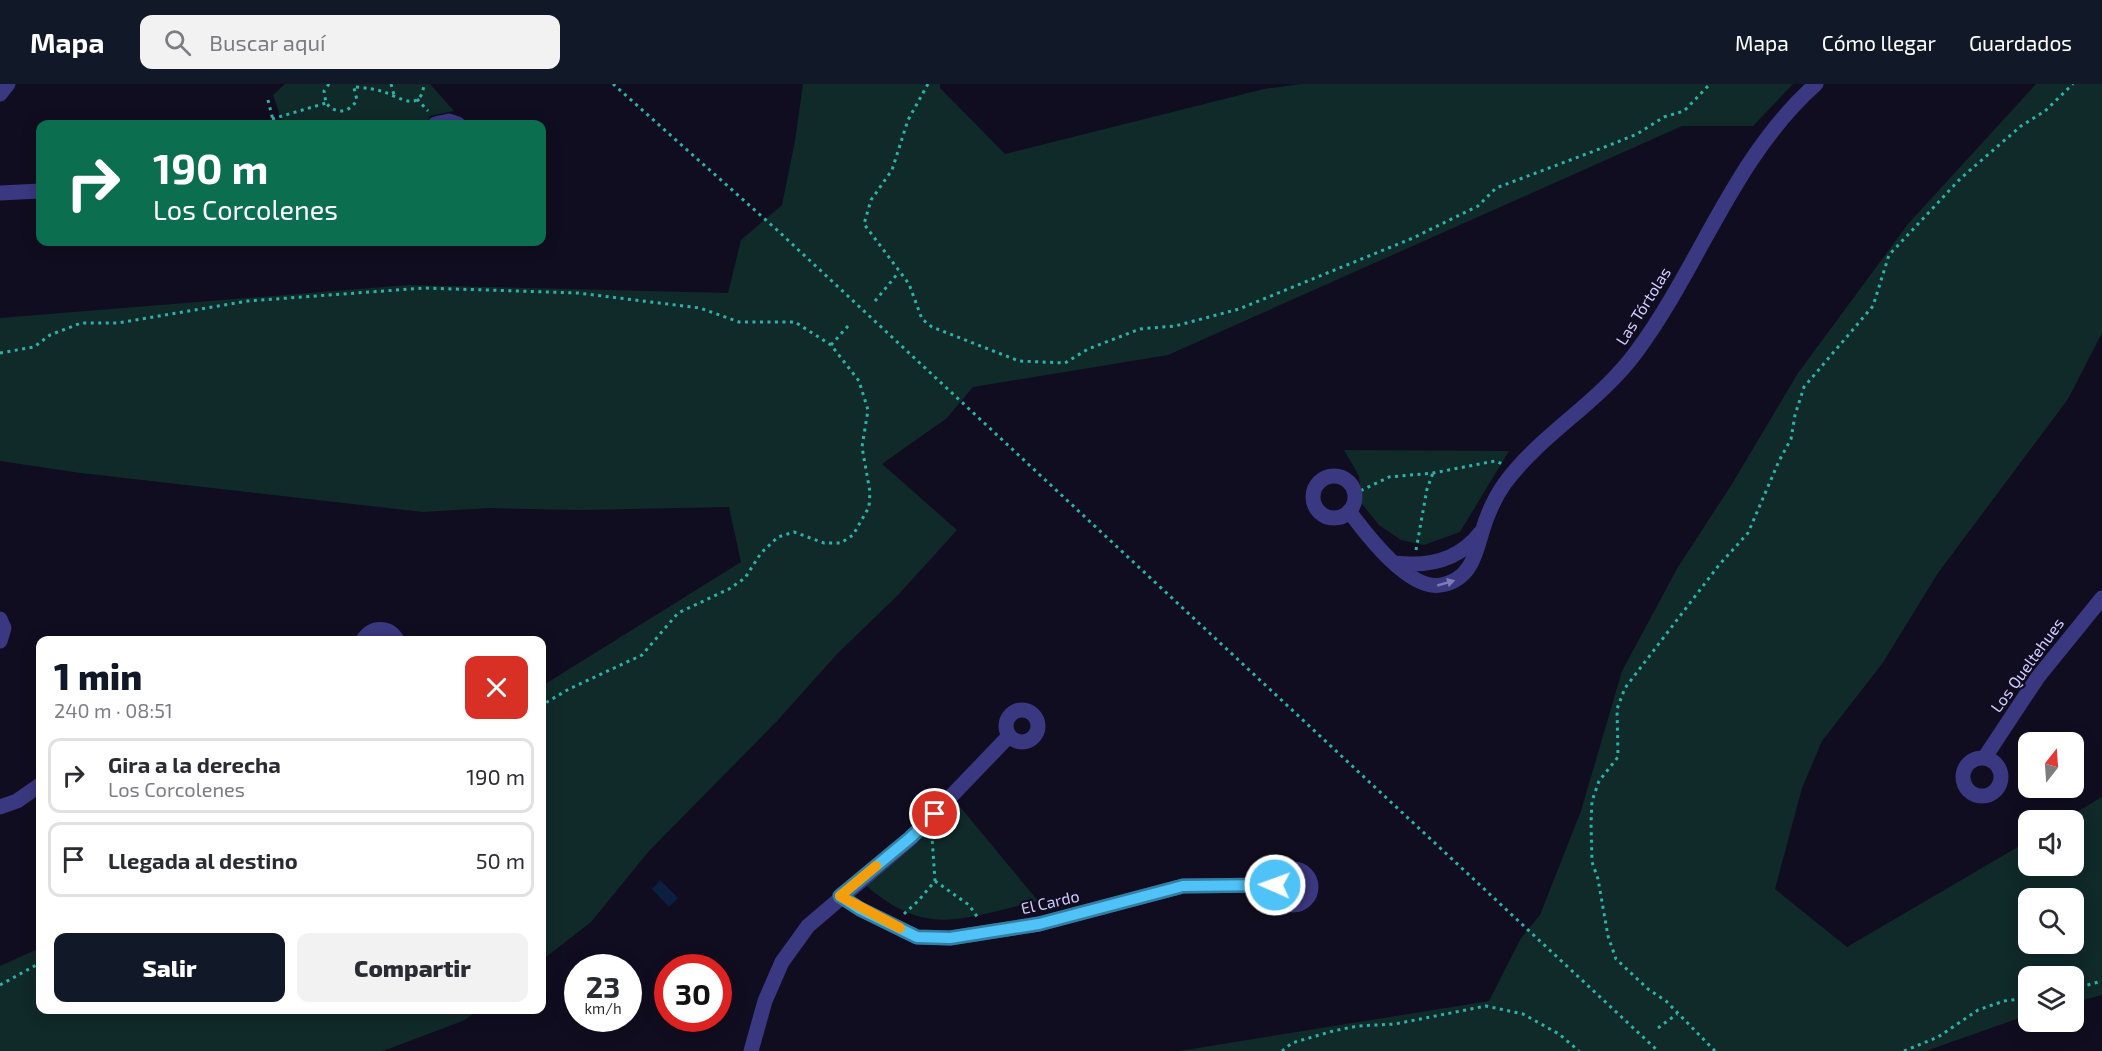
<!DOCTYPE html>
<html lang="es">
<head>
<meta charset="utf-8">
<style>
	body { margin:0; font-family:"Exo 2",sans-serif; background:#f2f2f3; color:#2b2b33; height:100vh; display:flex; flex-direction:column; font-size:22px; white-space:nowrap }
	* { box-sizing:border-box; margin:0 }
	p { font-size:20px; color:#7c7c81 }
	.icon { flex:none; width:33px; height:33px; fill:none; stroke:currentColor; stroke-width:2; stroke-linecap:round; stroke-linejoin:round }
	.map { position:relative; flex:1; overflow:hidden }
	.drawer { position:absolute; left:36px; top:552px; width:510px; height:378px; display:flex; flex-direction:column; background:#fff; border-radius:12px; box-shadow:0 3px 15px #0003 }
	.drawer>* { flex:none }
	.guide { position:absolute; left:36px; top:36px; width:510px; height:126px; border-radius:12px; box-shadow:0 3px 15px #0003; background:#0b6e4f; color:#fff; overflow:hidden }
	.needle { width:39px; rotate:17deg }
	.buttons { position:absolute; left:2018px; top:648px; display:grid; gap:12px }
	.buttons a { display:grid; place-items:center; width:66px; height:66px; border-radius:12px; background:#fff; box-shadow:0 3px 15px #0003; font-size:30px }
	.speed { position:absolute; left:564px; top:870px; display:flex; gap:12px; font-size:30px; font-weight:700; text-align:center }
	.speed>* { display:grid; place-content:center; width:78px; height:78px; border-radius:50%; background:#fff; box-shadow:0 3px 15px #0003; line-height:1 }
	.speed small { font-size:15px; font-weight:400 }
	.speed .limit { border:9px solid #d22; background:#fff; color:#111 }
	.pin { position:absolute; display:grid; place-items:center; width:51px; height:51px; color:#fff; margin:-26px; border:3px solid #fff; border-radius:50%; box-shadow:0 2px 6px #0007 }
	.me { position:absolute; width:66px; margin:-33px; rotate:272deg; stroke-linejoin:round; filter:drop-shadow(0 0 4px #0008) }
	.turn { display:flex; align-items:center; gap:21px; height:126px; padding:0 18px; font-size:27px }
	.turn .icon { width:78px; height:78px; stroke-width:2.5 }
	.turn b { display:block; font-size:42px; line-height:51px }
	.round { display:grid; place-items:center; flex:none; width:63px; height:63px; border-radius:12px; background:#f2f2f3 }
	.overview { display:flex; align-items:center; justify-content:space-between; height:102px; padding:0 18px }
	h1 { font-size:36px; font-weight:800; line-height:45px; color:#111827 }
	.action { display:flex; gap:12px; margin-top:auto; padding:12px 18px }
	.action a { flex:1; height:69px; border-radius:12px; background:#111827; color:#fff; font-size:24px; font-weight:800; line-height:69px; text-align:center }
	.action a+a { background:#f2f2f3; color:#2b2b33 }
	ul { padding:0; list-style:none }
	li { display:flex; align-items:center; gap:18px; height:75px; margin:0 12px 9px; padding:0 6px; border:3px solid #e1e1e2; border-radius:12px }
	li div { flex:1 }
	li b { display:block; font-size:22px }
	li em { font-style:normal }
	header { display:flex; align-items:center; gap:36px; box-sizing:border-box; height:84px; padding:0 30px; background:#111827; color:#fff }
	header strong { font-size:28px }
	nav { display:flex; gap:33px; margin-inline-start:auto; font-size:21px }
	.search { width:420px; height:54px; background:#f2f2f3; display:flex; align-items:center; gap:15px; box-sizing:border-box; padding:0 21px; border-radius:12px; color:#7c7c81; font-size:22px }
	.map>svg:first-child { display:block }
	.green { fill:#102a29; fill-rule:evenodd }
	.water { fill:#0b1f41 }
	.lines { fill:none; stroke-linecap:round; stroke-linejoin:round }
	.path { stroke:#2db2a9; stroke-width:3; stroke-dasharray:3 4.5; stroke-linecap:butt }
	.minor { stroke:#3a3880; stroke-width:15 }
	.oneway { fill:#7e7bb9 }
	.route-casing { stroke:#337fa1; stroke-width:15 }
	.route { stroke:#4fc3f7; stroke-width:10 }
	.slow { stroke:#f59e0b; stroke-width:10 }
	.labels { text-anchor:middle; stroke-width:4.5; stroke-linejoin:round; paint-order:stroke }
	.street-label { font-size:16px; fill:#d2ccff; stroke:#100d20 }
</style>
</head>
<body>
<header>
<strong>Mapa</strong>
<div class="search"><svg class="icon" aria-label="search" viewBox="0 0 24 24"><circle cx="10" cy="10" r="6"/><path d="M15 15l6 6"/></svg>Buscar aquí</div>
<nav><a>Mapa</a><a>Cómo llegar</a><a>Guardados</a></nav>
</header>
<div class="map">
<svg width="2102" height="967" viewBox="0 0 2102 967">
	<rect width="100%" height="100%" fill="#100d20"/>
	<path class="green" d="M285 0H430L454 27 430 32 426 40H283L273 11Z
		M803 0H940V4L1005 70 1264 5 1301 0H1793L1753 42H1682L1168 271 973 303 947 334 882 380 957 446 898 511 837 570 777 637 649 767 591 838 542 876V602L741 478 729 423 581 426 488 424 423 428 81 389 0 377V234L408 201 728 209 741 156 782 121 795 57Z
		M2036 0H2102V249L2068 315 1938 489 1882 580 1822 657 1802 704 1775 805 1847 863 2028 757V782H2073V736H2063L2102 713V911L2073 919V892H2028V931L1926 967H1179L1489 917 1521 854 1540 831 1581 727 1622 587 1678 483 1732 400 1798 289 1908 140ZM2028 814H2073V860H2028Z
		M1344 366 1509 367 1460 448 1424 461 1401 456 1379 441 1362 420 1359 392Z
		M957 719 1038 817C963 834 926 856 862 798Z
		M40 864V926H478L465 936 383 967H0V882Z"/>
	<path class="water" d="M660 796 678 814 669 823 652 805Z"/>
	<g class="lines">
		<path class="path" d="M329 0 324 7 326 19C336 31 349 29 357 16L353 0
			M391 0 394 11
			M613 0 776 145 1658 967
			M928 0 908 36 892 86 871 116 864 140 909 200 922 235 932 243 1019 277 1065 279 1088 265 1140 245 1175 242 1239 225 1413 154 1478 122 1496 104 1610 61 1637 50 1664 33 1684 27 1710 0
			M356 3C366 4 375 5 384 8 399 13 421 30 424 0
			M417 15 428 27
			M268 16 274 40
			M272 35 326 19
			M875 217 899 188
			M831 261 848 242
			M0 269 34 263 50 251 81 239H118L248 217 424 204 578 209 700 224 739 238H795L831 261 859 297 868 326 862 363 870 408 869 423 853 451 841 459H824L794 448 778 453 761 469 745 494 729 505 678 529 642 571 569 605 542 621
			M1354 410 1389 393 1433 389 1495 377 1503 380
			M1416 466 1427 405 1433 389
			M935 797 969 821 978 834
			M904 830 918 817 935 797 932 753
			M0 901 40 879
			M2073 905 2102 897
			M1658 944 1677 930
			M1282 967 1292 959 1333 947 1358 942 1395 940 1486 922 1523 930 1559 950 1579 967
			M1715 967 1666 917 1648 905 1616 875 1608 852 1598 795 1592 778 1591 739 1592 717 1599 697 1618 673 1617 625 1625 604 1719 481 1748 449 1779 377 1791 355 1795 331 1804 303 1873 222 1889 171 1961 94 2021 42 2045 27 2073 0
			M1904 967 1938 953 1978 926 2004 917 2028 914"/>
		<path class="minor" d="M0 10 8 0
			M435 40 449 37 458 40
			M0 109 40 107
			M1313 413a21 21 0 1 1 42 0a21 21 0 1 1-42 0Z
			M1349 427C1366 450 1409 507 1441 501 1470 496 1475 472 1482 448 1487 431 1495 413 1505 399 1542 349 1599 319 1637 267 1701 180 1733 74 1816 0
			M1395 479C1428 483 1459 476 1480 449
			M0 535 4 544 0 557
			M363 556C372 542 389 542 397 556
			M1006 642a16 16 0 1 1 32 0a16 16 0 1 1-32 0Z
			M1985 673 2038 593 2102 514
			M1963 693a19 19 0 1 1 38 0a19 19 0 1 1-38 0Z
			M0 723 17 717 40 701
			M1275 803a18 18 0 1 1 36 0a18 18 0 1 1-36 0Z
			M840 812 860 825 917 853 950 854 1039 840 1183 802 1275 801
			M751 967 765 917 782 878 808 842 910 755 1009 652"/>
	</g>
	<defs><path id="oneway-solid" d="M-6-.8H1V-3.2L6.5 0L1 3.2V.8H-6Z" transform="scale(1.5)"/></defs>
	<use class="oneway" href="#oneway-solid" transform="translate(1446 499) rotate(-16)"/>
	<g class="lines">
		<defs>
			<path id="route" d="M935 730 910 754 840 812 860 825 917 853 950 854 1039 840 1183 802 1275 801"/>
		</defs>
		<use href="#route" class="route-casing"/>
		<use href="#route" class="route"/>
		<path class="slow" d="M876 782 840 812 900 844"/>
	</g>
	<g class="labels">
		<g class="street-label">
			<text transform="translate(1643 222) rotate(-58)" y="6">Las Tórtolas</text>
			<text transform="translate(2027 581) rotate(-54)" y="6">Los Queltehues</text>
			<text transform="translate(1050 818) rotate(-13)" y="6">El Cardo</text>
		</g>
	</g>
</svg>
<div class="buttons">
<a><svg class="needle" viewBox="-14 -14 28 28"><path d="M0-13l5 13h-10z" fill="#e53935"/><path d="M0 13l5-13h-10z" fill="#7c7c81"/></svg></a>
<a><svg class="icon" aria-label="sound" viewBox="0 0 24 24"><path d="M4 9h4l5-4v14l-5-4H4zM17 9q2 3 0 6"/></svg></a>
<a><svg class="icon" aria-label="search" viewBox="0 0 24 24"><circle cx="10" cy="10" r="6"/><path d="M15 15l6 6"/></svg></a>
<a><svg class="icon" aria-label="layers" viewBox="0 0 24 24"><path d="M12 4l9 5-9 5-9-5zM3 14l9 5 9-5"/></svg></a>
</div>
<div class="speed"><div>23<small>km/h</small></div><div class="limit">30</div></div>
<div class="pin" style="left:935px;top:730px;background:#d93025"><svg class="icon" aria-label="arrive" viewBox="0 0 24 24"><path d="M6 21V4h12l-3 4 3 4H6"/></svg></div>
<svg class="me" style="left:1275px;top:801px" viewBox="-20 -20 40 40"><circle r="17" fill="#4fc3f7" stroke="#fff" stroke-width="3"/><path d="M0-11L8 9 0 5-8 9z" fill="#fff"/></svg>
<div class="guide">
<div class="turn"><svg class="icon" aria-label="right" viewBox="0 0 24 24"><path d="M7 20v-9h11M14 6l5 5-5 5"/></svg><div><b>190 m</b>Los Corcolenes</div></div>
</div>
<section class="drawer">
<div class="overview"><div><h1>1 min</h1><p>240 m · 08:51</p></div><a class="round" style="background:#d93025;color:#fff"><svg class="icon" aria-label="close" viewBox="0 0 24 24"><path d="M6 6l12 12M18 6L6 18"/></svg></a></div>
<ul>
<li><svg class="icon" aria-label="right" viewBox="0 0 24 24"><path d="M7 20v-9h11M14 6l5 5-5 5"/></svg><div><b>Gira a la derecha</b><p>Los Corcolenes</p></div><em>190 m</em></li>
<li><svg class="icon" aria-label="arrive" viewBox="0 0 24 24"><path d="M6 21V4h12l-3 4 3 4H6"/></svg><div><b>Llegada al destino</b></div><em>50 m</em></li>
</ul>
<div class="action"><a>Salir</a><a>Compartir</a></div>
</section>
</div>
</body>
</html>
